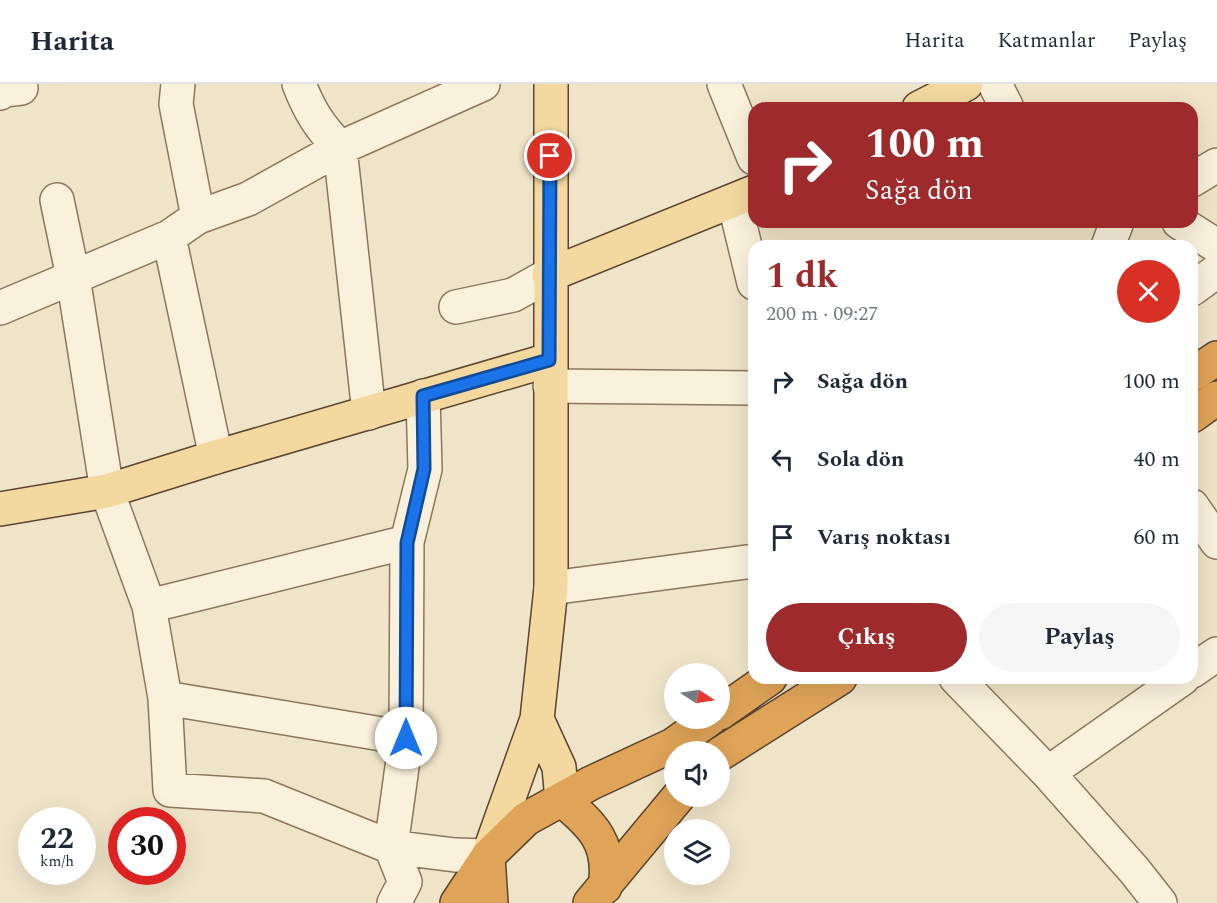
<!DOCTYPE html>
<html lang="tr">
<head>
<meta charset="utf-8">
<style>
	body { margin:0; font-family:Spectral,serif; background:#f6f6f7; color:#1f2937; height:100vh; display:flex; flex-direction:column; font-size:22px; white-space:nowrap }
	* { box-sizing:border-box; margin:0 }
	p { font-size:20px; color:#747a83 }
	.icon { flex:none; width:33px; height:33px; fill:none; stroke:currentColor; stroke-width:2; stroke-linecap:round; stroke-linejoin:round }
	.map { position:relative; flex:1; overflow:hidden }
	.side { position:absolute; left:748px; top:156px; width:450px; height:444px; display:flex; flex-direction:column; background:#fff; border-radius:18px; box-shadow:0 6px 24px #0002 }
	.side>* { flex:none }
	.banner { position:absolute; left:748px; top:18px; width:450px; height:126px; border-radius:18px; box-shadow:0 6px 24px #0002; background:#9e2a2b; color:#fff; overflow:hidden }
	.needle { width:39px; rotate:102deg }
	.buttons { position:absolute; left:664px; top:579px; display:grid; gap:12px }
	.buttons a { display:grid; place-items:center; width:66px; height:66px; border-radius:50%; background:#fff; box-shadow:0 6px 24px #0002; font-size:30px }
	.speed { position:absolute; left:18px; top:723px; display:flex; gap:12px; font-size:30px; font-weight:700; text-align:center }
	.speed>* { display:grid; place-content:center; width:78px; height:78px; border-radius:50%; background:#fff; box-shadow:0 6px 24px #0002; line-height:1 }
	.speed small { font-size:15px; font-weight:400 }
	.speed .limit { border:9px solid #d22; background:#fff; color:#111 }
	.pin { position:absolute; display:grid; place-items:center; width:51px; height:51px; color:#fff; margin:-26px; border:3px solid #fff; border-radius:50%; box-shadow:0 2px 6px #0007 }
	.me { position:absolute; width:66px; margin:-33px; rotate:0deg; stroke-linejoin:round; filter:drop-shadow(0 0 4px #0008) }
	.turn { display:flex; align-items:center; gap:21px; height:126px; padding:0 18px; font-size:27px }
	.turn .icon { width:78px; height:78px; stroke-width:2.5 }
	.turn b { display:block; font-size:42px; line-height:51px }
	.round { display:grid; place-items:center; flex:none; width:63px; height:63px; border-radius:32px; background:#f6f6f7 }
	.headline { display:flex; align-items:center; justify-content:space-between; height:102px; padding:0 18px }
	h1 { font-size:36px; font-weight:700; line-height:45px; color:#9e2a2b }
	.primary-button { display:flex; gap:12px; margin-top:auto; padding:12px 18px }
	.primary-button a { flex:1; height:69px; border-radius:36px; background:#9e2a2b; color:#fff; font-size:24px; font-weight:700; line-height:69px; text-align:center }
	.primary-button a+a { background:#f6f6f7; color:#1f2937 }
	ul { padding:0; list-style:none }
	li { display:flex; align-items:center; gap:18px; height:78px; padding:0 18px }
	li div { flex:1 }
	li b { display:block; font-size:22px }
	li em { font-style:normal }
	header { display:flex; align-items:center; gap:36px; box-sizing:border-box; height:84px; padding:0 30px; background:#fff; border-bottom:2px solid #e0e1e3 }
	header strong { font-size:28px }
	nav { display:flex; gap:33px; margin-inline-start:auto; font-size:21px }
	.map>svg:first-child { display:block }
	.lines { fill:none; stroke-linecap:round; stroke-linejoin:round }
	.minor-casing { stroke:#8d765c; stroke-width:36 }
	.major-casing { stroke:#5b4430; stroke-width:36 }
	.highway-casing { stroke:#5b4430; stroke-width:36 }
	.minor { stroke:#faf1dc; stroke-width:33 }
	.major { stroke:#f3d9a0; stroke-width:33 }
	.highway { stroke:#e0a458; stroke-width:33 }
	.route-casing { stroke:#114b97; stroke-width:15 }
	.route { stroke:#1a73e8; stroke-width:10 }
</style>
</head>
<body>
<header>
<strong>Harita</strong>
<nav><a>Harita</a><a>Katmanlar</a><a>Paylaş</a></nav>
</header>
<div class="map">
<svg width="1217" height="819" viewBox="0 0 1217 819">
	<rect width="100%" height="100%" fill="#f0e4c8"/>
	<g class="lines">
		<defs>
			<path id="minor" d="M178 0 176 20 198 133
				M299 0C310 28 319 42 340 64L369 329
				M724 0 754 74
				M995 0 1007 24
				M0 9 4 6 21 4
				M1192 96 1217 81
				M57 116 73 193 107 407 149 522 407 458
				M734 117 754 199
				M1179 138 1217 162
				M169 153 216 373
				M1108 162 1117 138
				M1192 205 1217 187
				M456 223 513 211 549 191
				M0 224 169 153 198 133 248 115 340 64 483 0
				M550 302 754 304
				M1192 422 1217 458
				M551 504 754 477
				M149 522 165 614 406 654
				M1192 587 1217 570
				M956 594 1048 689 1183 594
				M165 614 170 706 264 712 391 763 455 771 488 772
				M1048 689 1134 786 1160 819
				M394 819 405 798 391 763 406 654 407 458 425 385 423 312"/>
			<path id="major" d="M919 24 966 0
				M549 191 754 108
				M0 425 107 407 216 373 549 276
				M537 635 551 504V0
				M488 772 537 635 559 683 562 716"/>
			<path id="highway" d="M1192 291 1217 274
				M1192 332 1217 314
				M720 629 770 594
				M720 670 840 594
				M562 716C593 741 612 760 605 803
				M488 772 491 819
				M457 819 488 772 526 735 591 699 673 661 711 634
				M590 819 679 712"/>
		</defs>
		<use href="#minor" class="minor-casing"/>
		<use href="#major" class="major-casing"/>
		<use href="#highway" class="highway-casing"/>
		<use href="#minor" class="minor"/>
		<use href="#major" class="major"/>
		<use href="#highway" class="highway"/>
	</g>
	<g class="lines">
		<defs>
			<path id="route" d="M406 654 407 459 424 385 423 312 549 276 550 72"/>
		</defs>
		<use href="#route" class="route-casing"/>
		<use href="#route" class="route"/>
	</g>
</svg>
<div class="buttons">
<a><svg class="needle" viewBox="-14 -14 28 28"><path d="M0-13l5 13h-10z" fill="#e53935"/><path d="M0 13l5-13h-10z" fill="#747a83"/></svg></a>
<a><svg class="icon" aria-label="sound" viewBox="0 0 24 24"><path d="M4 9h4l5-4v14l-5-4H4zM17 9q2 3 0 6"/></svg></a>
<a><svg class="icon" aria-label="layers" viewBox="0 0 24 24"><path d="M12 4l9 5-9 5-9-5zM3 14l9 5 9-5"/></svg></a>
</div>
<div class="speed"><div>22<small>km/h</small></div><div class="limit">30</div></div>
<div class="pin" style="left:550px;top:72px;background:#d93025"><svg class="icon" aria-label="arrive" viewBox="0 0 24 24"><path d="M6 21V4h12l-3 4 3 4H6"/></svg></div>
<svg class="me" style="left:406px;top:654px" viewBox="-20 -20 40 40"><circle r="19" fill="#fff"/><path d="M0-13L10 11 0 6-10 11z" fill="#1a73e8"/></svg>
<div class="banner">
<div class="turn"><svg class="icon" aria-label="right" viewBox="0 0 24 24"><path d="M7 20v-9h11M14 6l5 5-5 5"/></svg><div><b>100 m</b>Sağa dön</div></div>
</div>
<section class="side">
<div class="headline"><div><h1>1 dk</h1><p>200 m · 09:27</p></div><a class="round" style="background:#d93025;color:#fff"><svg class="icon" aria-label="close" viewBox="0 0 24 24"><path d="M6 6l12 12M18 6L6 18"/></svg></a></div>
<ul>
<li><svg class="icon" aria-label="right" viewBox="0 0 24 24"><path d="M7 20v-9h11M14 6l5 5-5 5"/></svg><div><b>Sağa dön</b></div><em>100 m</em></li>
<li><svg class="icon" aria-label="left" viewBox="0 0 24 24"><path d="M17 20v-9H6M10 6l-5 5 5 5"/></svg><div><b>Sola dön</b></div><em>40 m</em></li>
<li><svg class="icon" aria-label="arrive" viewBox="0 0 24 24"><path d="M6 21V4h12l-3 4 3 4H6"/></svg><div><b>Varış noktası</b></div><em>60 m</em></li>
</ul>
<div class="primary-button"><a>Çıkış</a><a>Paylaş</a></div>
</section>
</div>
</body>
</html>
